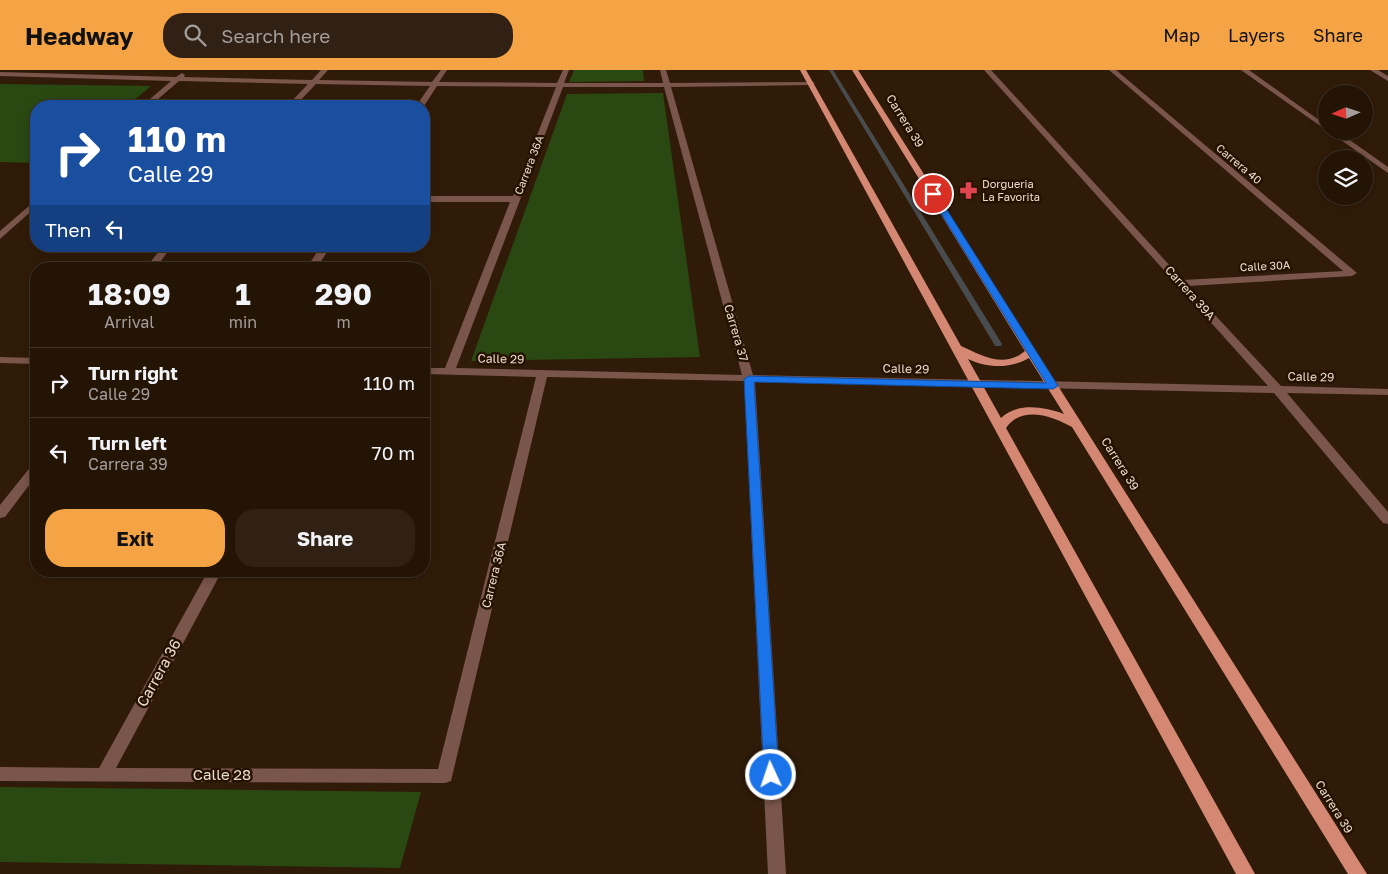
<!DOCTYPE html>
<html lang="en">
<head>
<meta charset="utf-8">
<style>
	body { margin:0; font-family:"Golos Text",sans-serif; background:#302114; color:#f1f3f6; height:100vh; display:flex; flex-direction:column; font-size:19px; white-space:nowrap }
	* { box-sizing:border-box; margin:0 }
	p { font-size:16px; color:#a39e9b }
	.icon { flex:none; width:28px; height:28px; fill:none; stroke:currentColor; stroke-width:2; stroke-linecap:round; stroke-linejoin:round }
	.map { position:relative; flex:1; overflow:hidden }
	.panel { position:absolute; left:30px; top:192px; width:400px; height:315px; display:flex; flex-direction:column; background:#241406; border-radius:20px; box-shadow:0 2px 12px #0003,0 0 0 1px #413328 }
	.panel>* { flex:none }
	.top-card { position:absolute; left:30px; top:30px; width:400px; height:152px; border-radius:20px; box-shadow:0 2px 12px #0003,0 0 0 1px #413328; background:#1a4fa0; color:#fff; overflow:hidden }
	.needle { width:32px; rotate:267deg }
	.fabs { position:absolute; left:1318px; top:15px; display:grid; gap:10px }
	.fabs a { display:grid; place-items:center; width:55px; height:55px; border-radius:50%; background:#241406; box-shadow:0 2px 12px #0003,0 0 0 1px #413328; font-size:25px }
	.pin { position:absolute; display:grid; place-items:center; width:42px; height:42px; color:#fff; margin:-21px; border:2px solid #fff; border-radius:50%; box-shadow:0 1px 5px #0007 }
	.me { position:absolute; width:55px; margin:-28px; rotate:357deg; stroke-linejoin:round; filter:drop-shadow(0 0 4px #0008) }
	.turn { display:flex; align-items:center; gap:18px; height:105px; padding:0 15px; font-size:22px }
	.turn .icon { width:65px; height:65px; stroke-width:2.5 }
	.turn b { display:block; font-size:35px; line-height:42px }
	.then { display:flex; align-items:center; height:48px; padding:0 15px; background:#0003; gap:10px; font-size:19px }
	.eta { display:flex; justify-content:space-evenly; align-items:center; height:85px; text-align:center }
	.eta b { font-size:30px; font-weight:700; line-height:35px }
	.button { display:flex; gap:10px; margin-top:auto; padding:10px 15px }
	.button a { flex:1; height:58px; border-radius:20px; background:#f4a444; color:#111; font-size:20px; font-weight:700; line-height:58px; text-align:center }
	.button a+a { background:#302114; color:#f1f3f6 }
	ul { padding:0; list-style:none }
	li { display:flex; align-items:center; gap:15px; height:70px; padding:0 15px; border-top:1px solid #413328 }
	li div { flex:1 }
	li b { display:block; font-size:19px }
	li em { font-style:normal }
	header { display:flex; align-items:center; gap:30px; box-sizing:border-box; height:70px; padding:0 25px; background:#f4a444; color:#111 }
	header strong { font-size:24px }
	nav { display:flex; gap:28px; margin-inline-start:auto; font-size:18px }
	.search { width:350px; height:45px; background:#302114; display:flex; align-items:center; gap:12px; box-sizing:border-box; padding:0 18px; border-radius:20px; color:#a39e9b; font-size:19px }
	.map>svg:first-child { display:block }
	.green { fill:#2a4912 }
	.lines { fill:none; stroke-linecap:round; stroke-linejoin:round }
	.stream { fill:#494c4e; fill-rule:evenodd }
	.minor { fill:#7a554b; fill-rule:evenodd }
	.major { fill:#d48874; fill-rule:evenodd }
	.route { fill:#1a73e8; stroke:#114b97 }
	.labels { text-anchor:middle; stroke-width:5; stroke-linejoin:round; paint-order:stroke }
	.far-street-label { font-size:11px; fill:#ebdcd1; stroke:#261201 }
	.far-poi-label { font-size:11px; fill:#ebdcd1; stroke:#261201; text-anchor:start }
	.street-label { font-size:12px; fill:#ebdcd1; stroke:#261201 }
	.near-street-label { font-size:15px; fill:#ebdcd1; stroke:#261201 }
</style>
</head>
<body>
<header>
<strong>Headway</strong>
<div class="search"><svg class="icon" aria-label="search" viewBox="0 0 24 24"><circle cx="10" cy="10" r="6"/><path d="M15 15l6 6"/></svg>Search here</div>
<nav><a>Map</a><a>Layers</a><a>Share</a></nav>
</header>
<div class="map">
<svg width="1388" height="804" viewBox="0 0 1388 804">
	<rect width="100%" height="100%" fill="#301b08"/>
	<path class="green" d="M574 0H643L644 11 569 12Z
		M0 14 151 16 127 36H36V93L0 92Z
		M663 23 700 287 471 291 567 24Z
		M0 717 421 722 400 798 0 792Z"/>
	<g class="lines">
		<path class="stream" d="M829 0H833L1002 274 1001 276H995L994 274Z"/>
		<path class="minor" d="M321 0H328L319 10 432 12 441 0H447L439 12 557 13 563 0H569L564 13H663L660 0H666L670 13 813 12 815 13 811 15 671 17 753 305 1268 316 984 0H991L1183 210 1343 201 1109 0H1116L1357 203 1352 206 1188 216 1281 316 1388 319V325L1287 323 1388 442V454L1383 453 1274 323 755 312 786 804H768L744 311 547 307 451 711 445 713 0 711V697L99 698 208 501H222L116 698 438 699 536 307 424 304V298H445L510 132H424V126H513L556 17 437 16 424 36H416L430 16 316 14 295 36H287L308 14 179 11 150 36H142L171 11 0 6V2L176 7 182 3 185 5 184 7 312 10ZM563 17H664L742 305 456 298Z
			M1241 0H1249L1326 55V60Z
			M1370 0H1378L1388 6V11Z
			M1328 61H1337L1388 97V103Z
			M36 130V137L0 169V161Z
			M163 176H172L155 199H145Z
			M321 176H331L316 199H306Z
			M0 287 36 288V294L0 293Z
			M36 394V406L5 447 0 448V435L32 395Z"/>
		<path class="major" d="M800 0H806L961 276C981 285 1004 299 1025 281L852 0H858L1367 804H1348L1072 357C1052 346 1022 335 1006 358L1255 804H1236ZM1029 288 1064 344C1044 337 1018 332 1001 348L968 289C987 298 1010 299 1029 288Z"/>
	</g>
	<path class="route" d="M930 122 937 124 1058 316 1053 319 754 312 779 705 777 709 771 711 766 709 764 705 744 309 749 306 1046 313 929 124Z"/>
	<defs>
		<symbol id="pharmacy-bare" viewBox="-9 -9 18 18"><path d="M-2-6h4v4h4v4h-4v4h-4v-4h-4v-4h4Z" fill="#e0444e" stroke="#261201" stroke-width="2.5" paint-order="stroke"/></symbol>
	</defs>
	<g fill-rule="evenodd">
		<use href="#pharmacy-bare" x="956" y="108" width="25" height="25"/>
	</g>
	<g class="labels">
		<g class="far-street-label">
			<text transform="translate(1239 94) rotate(40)" y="4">Carrera 40</text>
			<text transform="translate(529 95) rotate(-69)" y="4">Carrera 36A</text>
			<text transform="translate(1265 196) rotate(-3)" y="4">Calle 30A</text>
		</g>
		<g class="far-poi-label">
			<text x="982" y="118">Dorgueria<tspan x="982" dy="13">La Favorita</tspan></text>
		</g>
		<g class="street-label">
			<text transform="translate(905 51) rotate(58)" y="4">Carrera 39</text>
			<text transform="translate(1190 223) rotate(48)" y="4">Carrera 39A</text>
			<text transform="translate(736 263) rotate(74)" y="4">Carrera 37</text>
			<text transform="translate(501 289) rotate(1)" y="4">Calle 29</text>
			<text transform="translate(906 299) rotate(1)" y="4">Calle 29</text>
			<text transform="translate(1311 307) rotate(1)" y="4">Calle 29</text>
			<text transform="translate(1120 394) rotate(58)" y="4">Carrera 39</text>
			<text transform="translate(494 505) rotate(-76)" y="4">Carrera 36A</text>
			<text transform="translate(1334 737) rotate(58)" y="4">Carrera 39</text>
		</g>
		<g class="near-street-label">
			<text transform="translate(159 603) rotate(-61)" y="5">Carrera 36</text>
			<text x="222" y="710">Calle 28</text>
		</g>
	</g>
</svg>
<div class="fabs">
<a><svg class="needle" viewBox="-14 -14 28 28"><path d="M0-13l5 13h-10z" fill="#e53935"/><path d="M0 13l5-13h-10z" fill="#a39e9b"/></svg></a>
<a><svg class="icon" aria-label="layers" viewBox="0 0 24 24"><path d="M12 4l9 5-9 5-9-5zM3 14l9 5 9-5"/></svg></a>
</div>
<div class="pin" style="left:933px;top:124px;background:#d93025"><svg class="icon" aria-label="arrive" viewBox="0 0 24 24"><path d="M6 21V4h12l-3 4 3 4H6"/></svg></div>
<svg class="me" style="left:771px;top:705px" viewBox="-20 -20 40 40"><circle r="17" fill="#1a73e8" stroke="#fff" stroke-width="3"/><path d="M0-11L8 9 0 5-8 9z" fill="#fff"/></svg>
<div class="top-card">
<div class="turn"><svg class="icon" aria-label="right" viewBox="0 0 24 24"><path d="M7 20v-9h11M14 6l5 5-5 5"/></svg><div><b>110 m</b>Calle 29</div></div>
<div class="then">Then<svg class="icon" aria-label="left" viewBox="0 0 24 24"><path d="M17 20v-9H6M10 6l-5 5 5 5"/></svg></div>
</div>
<section class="panel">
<div class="eta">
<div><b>18:09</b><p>Arrival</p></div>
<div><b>1</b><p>min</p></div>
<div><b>290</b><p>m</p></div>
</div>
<ul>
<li><svg class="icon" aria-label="right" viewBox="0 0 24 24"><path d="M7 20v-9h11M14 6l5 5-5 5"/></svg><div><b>Turn right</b><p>Calle 29</p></div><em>110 m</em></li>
<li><svg class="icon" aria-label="left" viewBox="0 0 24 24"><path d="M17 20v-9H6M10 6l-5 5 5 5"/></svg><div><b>Turn left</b><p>Carrera 39</p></div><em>70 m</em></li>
</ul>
<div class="button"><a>Exit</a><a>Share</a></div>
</section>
</div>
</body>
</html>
